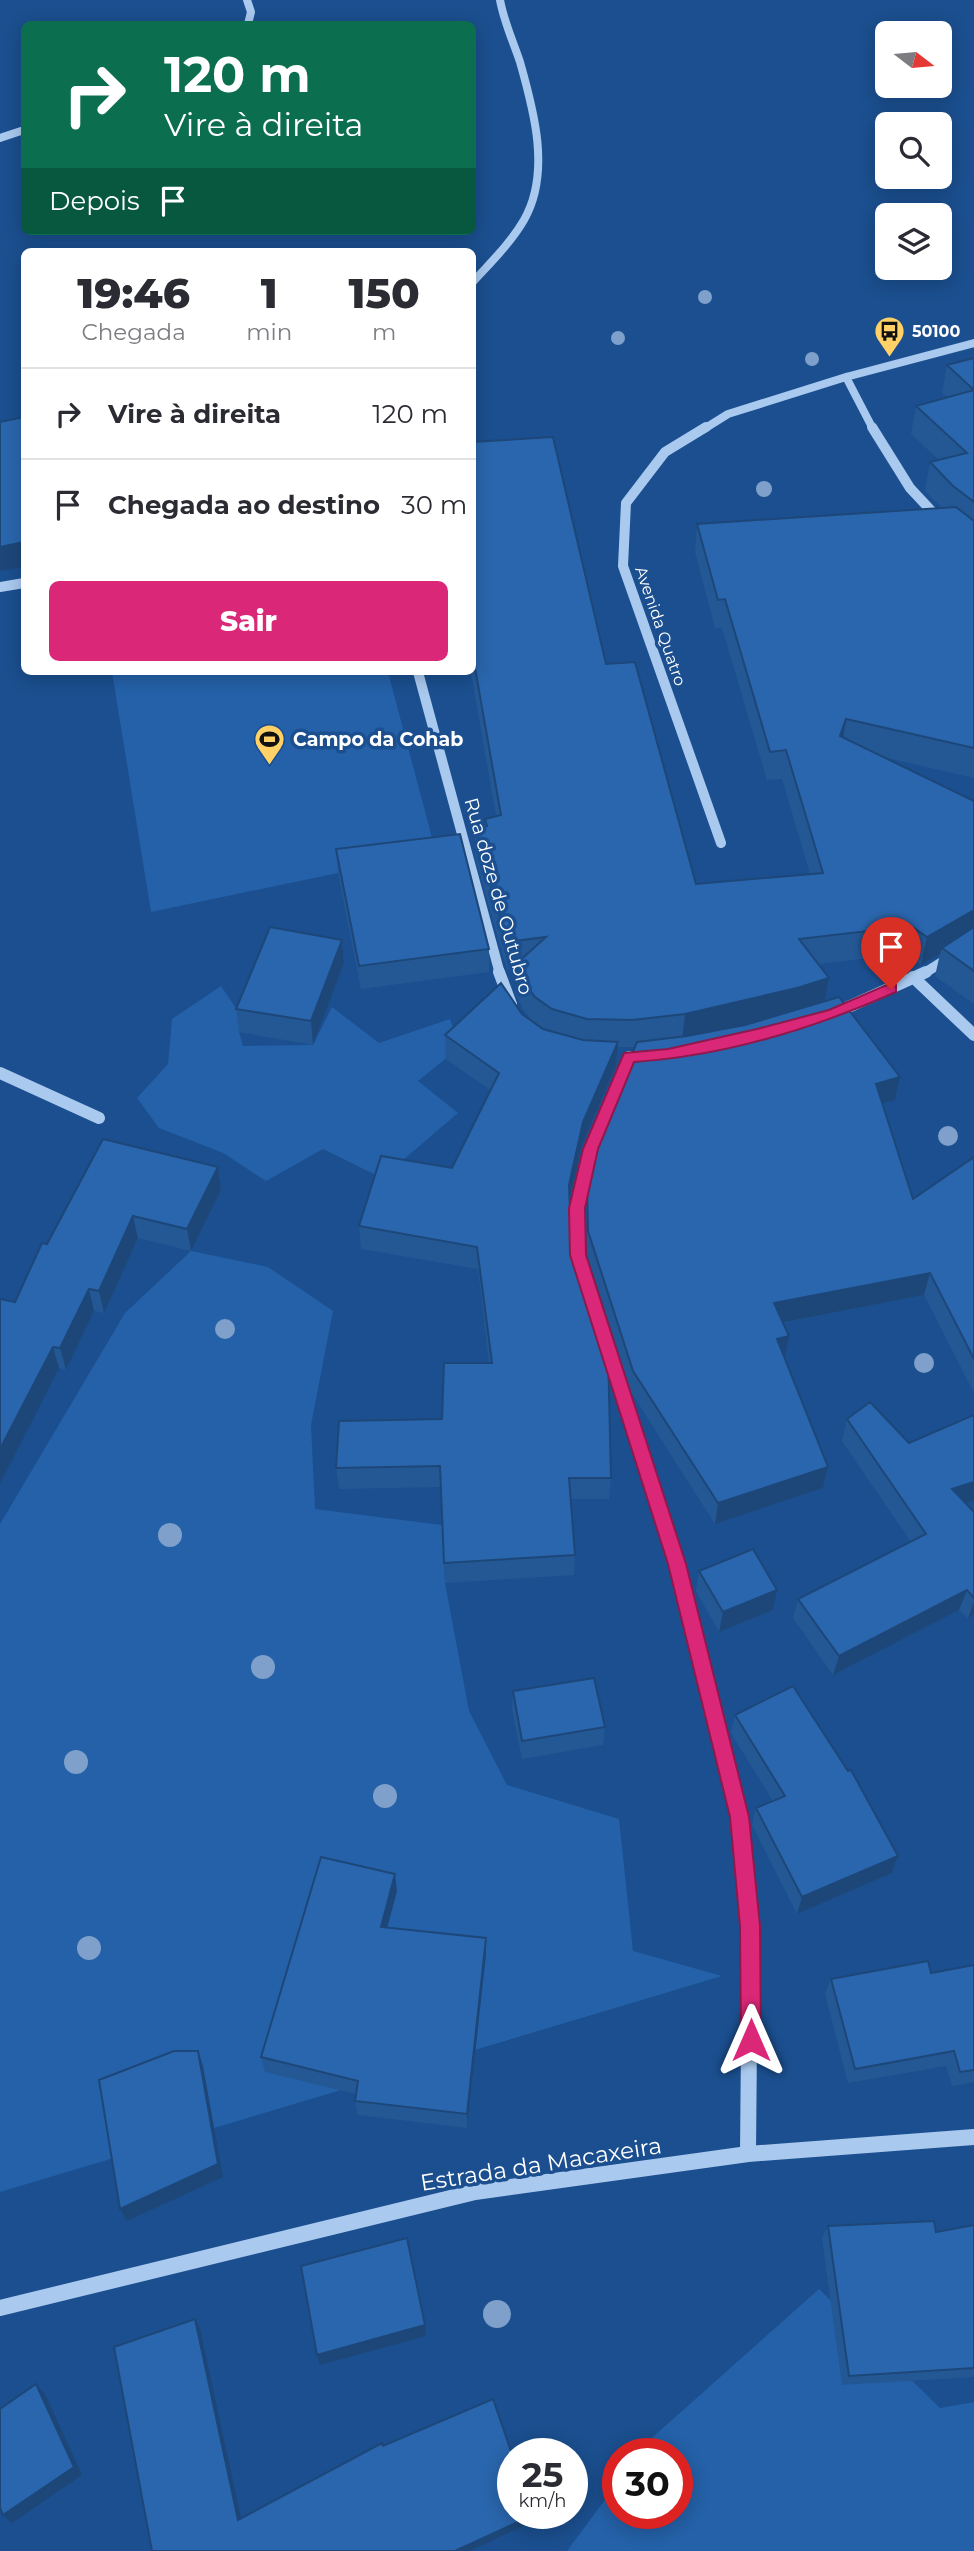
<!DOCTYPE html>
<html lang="pt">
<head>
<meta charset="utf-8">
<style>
	body { margin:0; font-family:Montserrat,sans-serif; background:#f2f2f3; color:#2b2b33; height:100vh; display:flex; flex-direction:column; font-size:26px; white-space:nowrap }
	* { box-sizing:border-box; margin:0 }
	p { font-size:23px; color:#7c7c81 }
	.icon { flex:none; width:38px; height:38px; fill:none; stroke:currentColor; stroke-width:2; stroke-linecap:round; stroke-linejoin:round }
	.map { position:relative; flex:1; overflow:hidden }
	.panel { position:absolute; left:21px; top:248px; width:455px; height:427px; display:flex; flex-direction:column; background:#fff; border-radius:10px; box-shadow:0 4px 18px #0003 }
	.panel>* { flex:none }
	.top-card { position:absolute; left:21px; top:21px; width:455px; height:214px; border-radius:10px; box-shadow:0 4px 18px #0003; background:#0b6e4f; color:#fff; overflow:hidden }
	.needle { width:46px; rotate:106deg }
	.fabs { position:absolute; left:875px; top:21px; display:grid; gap:14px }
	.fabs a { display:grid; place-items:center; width:77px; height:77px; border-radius:10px; background:#fff; box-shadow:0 4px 18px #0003; font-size:35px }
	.speed { position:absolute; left:497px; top:2438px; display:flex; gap:14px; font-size:35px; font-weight:700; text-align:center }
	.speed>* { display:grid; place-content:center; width:91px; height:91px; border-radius:50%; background:#fff; box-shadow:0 4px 18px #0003; line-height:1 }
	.speed small { font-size:18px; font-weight:400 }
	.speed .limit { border:10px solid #d22; background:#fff; color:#111 }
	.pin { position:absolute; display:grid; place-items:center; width:60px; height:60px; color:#fff; margin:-72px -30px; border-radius:50% 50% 50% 0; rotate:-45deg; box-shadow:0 0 7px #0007 }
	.pin .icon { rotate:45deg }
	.me { position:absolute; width:77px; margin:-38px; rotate:0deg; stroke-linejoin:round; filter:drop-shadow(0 0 5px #0008) }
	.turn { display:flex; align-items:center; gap:24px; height:147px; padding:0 28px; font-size:32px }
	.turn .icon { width:91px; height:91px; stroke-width:2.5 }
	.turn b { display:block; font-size:49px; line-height:60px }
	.then { display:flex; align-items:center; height:66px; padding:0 28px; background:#0003; gap:14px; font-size:26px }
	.eta { display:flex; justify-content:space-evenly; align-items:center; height:119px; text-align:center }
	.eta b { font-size:42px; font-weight:800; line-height:49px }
	.button { display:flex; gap:14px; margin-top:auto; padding:14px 28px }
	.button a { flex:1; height:80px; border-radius:10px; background:#db2777; color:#fff; font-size:28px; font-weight:800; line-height:80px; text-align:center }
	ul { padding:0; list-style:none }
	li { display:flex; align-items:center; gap:21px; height:91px; padding:0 28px; border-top:2px solid #e1e1e2 }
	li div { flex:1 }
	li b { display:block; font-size:26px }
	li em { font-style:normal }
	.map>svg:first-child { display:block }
	.green { fill:#2461a8 }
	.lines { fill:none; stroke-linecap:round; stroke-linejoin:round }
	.minor-far3 { stroke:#a9c9ee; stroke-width:8 }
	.minor-far2 { stroke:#a9c9ee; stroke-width:10 }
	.minor-far1 { stroke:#a9c9ee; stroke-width:12 }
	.minor { stroke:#a9c9ee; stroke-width:16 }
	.tree { fill:#7ea0ca }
	.wall { fill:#245895 }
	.shaded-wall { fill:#1d4779 }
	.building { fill:#2a66ad; stroke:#1d4779; stroke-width:2 }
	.route { fill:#db2777; stroke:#8e194d; stroke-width:2 }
	.labels { text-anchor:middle; stroke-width:7; stroke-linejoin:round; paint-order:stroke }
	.far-poi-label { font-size:16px; font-weight:bold; fill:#fff; stroke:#1b4f8f; text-anchor:start }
	.far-street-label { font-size:16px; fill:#fff; stroke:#1b4f8f }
	.poi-label { font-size:19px; font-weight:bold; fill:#fff; stroke:#1b4f8f; text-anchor:start }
	.street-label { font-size:19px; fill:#fff; stroke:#1b4f8f }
	.near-street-label { font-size:23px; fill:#fff; stroke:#1b4f8f }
</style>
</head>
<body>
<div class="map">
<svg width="974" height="2551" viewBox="0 0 974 2551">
	<rect width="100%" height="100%" fill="#1b4f8f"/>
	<path class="green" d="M112 672H388L438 860 338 873 151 912Z
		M221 986 244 1020 239 1032 243 1046 313 1045 332 1007 379 1043 450 1019 460 1047 418 1081 458 1113 382 1178 323 1149 266 1181 223 1153 159 1128 137 1098 168 1064 172 1019Z
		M191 1251 268 1267 333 1311 311 1425 315 1509 442 1525 445 1583 469 1711 507 1785 619 1819 633 1951 722 1976 0 2192V1524L125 1313Z
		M819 2289 940 2408 974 2402V2551H567L618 2482V2513H677V2454L639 2453 645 2444Z"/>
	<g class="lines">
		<path class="minor-far3" d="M247 0 251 12 248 24
			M0 138 24 130
			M472 283C490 263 510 244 524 220 551 173 534 111 520 62 513 41 504 22 500 0
			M846 377 873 429
			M704 429 728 414 846 377 974 343"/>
		<path class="minor-far2" d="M706 427 665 452 626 503 623 566 721 843
			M872 427 910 488 939 519
			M0 587 24 583
			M418 672 500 974
			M923 974 974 942"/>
		<path class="minor-far1" d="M499 972 511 1004
			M913 977 974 1035
			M835 1013 926 972
			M0 1073 99 1118
			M592 1304C588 1287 580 1270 578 1252 572 1184 603 1118 629 1057
			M602 1335C642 1444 675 1555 703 1668"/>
		<path class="minor" d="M702 1666 740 1817 750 1926 748 2154
			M0 2308 475 2192 748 2154 974 2137"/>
	</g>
	<g class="tree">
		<circle cx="705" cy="297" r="7"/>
		<circle cx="618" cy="338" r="7"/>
		<circle cx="812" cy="359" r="7"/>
		<circle cx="764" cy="489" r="8"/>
		<circle cx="948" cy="1136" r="10"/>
		<circle cx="225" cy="1329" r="10"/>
		<circle cx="924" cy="1363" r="10"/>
		<circle cx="170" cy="1535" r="12"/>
		<circle cx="263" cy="1667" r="12"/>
		<circle cx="76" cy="1762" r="12"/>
		<circle cx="385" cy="1796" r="12"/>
		<circle cx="89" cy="1948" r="12"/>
		<circle cx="497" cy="2314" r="14"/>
	</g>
	<path class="wall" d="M974 358V778L883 757 974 801V1004L935 976 940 954 921 965 905 954 819 964 829 978 824 1001 900 1077 895 1100 882 1103 913 1199 974 1157V1393L924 1295 783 1323 785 1358 828 1467 823 1488 715 1524 631 1392 587 1254 586 1209 587 1186 635 1047H617L616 1065 582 1145 570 1201 571 1235 611 1478 609 1499H570L575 1555 574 1575 445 1583 441 1487 339 1489 336 1468 442 1419 489 1363 478 1269 361 1249 359 1226 452 1168 490 1090 446 1059 445 1035 522 1014 531 1020 523 1009 515 993V969L507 970 475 856V827L485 826V819L496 816 471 672H472V442L606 664 696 884 810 874 782 779 767 780 722 628H715L695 552 697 524 942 508 925 491 930 462 939 460 911 434 916 406 947 397 942 393 947 365Z
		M336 849 489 949V972L361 989 338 873Z
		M342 940 344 963 313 1045 239 1032 236 1009Z
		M218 1167 221 1190 191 1251 138 1238 104 1313 94 1311 66 1370 59 1368 15 1302 47 1244Z
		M974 1415V1501L965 1503 974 1512V1614L968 1619 959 1610 833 1675 793 1618 798 1599 911 1542 842 1441 847 1419 909 1443Z
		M699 1571 777 1590 773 1610 719 1632 696 1591Z
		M513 1691 605 1727 603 1745 522 1759 512 1709Z
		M735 1715 898 1856 892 1873 797 1914 752 1825 756 1808 773 1801 731 1733Z
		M397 1891 387 1927 486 1938V1954L467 2128 358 2115 355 2101 356 2094 265 2072 261 2057Z
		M974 1965V2082L952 2086 946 2066 848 2083 825 1994 831 1979 931 1973Z
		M974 2225V2377L842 2385 822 2238 828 2226 936 2232Z"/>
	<path class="shaded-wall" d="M24 542V567L0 571V547Z
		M846 719 842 747 840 736Z
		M974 910V931L942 948 940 954 921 965 927 937Z
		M342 940 344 963 313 1045 311 1021Z
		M829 978 824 1006 682 1042 685 1014Z
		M618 1042 616 1065 582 1145 568 1208 569 1185 583 1122Z
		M900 1077 895 1100 871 1107 876 1084Z
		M218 1167 221 1190 191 1251 187 1229Z
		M133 1216 138 1238 104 1313 99 1291Z
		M930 1273 924 1295 770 1325 774 1303Z
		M89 1289 94 1311 66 1370 60 1348Z
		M789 1336 785 1358 777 1339Z
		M53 1347 59 1368 0 1484V1449Z
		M828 1467 823 1488 715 1524 718 1503Z
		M974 1482V1501L945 1509 952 1489Z
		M777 1590 773 1610 719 1632 723 1612Z
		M967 1590 959 1610 833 1675 839 1656Z
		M974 1602V1614L968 1619Z
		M898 1856 892 1873 797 1914 802 1897Z
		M395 1874 397 1891 383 1943 381 1927Z
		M486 1938V1954L467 2128V2114Z
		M198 2051 203 2066 223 2177 127 2221 120 2209Z
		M195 2319 200 2329 243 2527 238 2520Z
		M425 2325 426 2336 320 2365 317 2355Z
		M36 2384 45 2394 82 2475 12 2523 3 2515Z
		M533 2515 532 2522 470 2551H455Z"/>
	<path class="building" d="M974 358V502L953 486 930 462 967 453 916 406 974 390 947 365Z
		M24 417V542L0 547V422Z
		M553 437 606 664 635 662 696 884 823 873 786 750 770 752 725 599 718 600 697 524 956 507 974 521V748L846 719 840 736 974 801V910L927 937 911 926 799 939 829 978 797 988 685 1014 632 1020 587 1019 552 1009 535 997 523 981 515 965 546 937 507 942 475 827 487 826 485 819 501 815 472 651V442Z
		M460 834 489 949 359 966 336 849Z
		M270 927 342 940 311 1021 236 1009Z
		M974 927V971L942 948Z
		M501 983 522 1014 543 1029 583 1040 618 1042 583 1122 569 1185 571 1235 608 1352 611 1478H569L575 1555 444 1563 440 1466 336 1468 339 1421 442 1419 444 1363H492L477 1247 359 1226 381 1156 452 1168 499 1073 445 1035Z
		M839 997 900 1077 876 1084 913 1199 974 1157V1359L930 1273 774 1303 789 1336 777 1339 828 1467 718 1503 633 1371 588 1231 587 1186 600 1128 637 1042 687 1036 745 1025Z
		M103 1139 218 1167 187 1229 133 1216 99 1291 89 1289 60 1348 53 1347 0 1449V1299L15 1302 42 1243 47 1244Z
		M870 1402 909 1443 974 1415V1482L952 1489 974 1512V1598L967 1590 839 1656 798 1599 926 1534 847 1419Z
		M753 1549 777 1590 723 1612 699 1571Z
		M594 1678 605 1727 522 1741 513 1691Z
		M793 1686 848 1771 851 1770 898 1856 802 1897 756 1808 785 1796 735 1715Z
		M321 1857 395 1874 381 1927 486 1938 467 2114 355 2101 358 2081 261 2057Z
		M928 1961 931 1973 974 1965V2070L960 2072 954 2051 855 2069 831 1979Z
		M174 2051H198L218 2164 120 2209 99 2080Z
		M934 2221 936 2232 974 2225V2368L849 2376 828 2226Z
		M407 2238 425 2325 317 2355 301 2266Z
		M195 2319 238 2520 382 2443 383 2446 493 2399 513 2457V2513H532L533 2515 455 2551H152L114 2347Z
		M36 2384 74 2467 3 2515 0 2508V2409Z"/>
	<path class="route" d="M891 983 896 985V992C815 1028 723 1056 634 1062L598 1149 585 1208 586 1255 686 1564 749 1817 760 1926 761 2040 758 2047 751 2050 744 2047 741 2040 740 1926 730 1817 668 1564 570 1255 569 1208 583 1149 624 1053 668 1049 757 1029 829 1010Z"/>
	<defs>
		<symbol id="bus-pin" viewBox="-11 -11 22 30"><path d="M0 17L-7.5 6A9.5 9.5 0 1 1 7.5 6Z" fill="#ffd166" stroke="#1b4f8f"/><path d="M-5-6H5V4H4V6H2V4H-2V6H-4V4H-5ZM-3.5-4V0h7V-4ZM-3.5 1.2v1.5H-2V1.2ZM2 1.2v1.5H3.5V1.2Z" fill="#111"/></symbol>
		<symbol id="stadium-pin" viewBox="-11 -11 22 30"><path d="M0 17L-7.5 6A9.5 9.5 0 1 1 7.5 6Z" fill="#ffd166" stroke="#1b4f8f"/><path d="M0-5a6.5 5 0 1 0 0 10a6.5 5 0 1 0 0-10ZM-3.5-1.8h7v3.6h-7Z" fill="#111"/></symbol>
	</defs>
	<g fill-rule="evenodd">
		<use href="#bus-pin" x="872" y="314" width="35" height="47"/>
		<use href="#stadium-pin" x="252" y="722" width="35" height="47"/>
	</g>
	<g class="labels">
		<g class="far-poi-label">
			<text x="912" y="337">50100</text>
		</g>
		<g class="far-street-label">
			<text transform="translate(661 626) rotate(71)" y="6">Avenida Quatro</text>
		</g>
		<g class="poi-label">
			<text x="293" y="746">Campo da Cohab</text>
		</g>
		<g class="street-label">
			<text transform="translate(499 896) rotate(74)" y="7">Rua doze de Outubro</text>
		</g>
		<g class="near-street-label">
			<text transform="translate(541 2164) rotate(-9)" y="8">Estrada da Macaxeira</text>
		</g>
	</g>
</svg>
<div class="fabs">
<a><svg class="needle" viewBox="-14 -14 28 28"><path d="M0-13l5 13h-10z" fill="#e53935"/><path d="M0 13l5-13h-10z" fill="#7c7c81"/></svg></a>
<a><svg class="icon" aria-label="search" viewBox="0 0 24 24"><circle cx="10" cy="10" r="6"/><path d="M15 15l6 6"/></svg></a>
<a><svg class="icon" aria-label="layers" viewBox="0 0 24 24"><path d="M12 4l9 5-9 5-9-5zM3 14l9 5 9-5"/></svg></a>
</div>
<div class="speed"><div>25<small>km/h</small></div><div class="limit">30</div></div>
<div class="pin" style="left:891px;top:989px;background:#d93025"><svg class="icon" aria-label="arrive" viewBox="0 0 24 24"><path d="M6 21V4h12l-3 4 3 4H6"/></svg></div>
<svg class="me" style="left:751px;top:2040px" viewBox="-20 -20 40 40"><path d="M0-17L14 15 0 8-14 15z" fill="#db2777" stroke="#fff" stroke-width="4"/></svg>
<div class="top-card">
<div class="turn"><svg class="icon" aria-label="right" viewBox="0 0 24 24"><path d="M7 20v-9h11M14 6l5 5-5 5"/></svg><div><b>120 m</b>Vire à direita</div></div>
<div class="then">Depois<svg class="icon" aria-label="arrive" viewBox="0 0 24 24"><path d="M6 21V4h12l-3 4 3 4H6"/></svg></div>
</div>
<section class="panel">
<div class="eta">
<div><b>19:46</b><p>Chegada</p></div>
<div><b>1</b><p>min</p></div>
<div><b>150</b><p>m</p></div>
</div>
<ul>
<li><svg class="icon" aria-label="right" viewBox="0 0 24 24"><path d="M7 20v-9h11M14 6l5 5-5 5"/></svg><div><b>Vire à direita</b></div><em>120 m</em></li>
<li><svg class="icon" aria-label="arrive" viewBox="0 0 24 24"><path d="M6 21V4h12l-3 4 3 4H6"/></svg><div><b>Chegada ao destino</b></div><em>30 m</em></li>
</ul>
<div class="button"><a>Sair</a></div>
</section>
</div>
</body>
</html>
